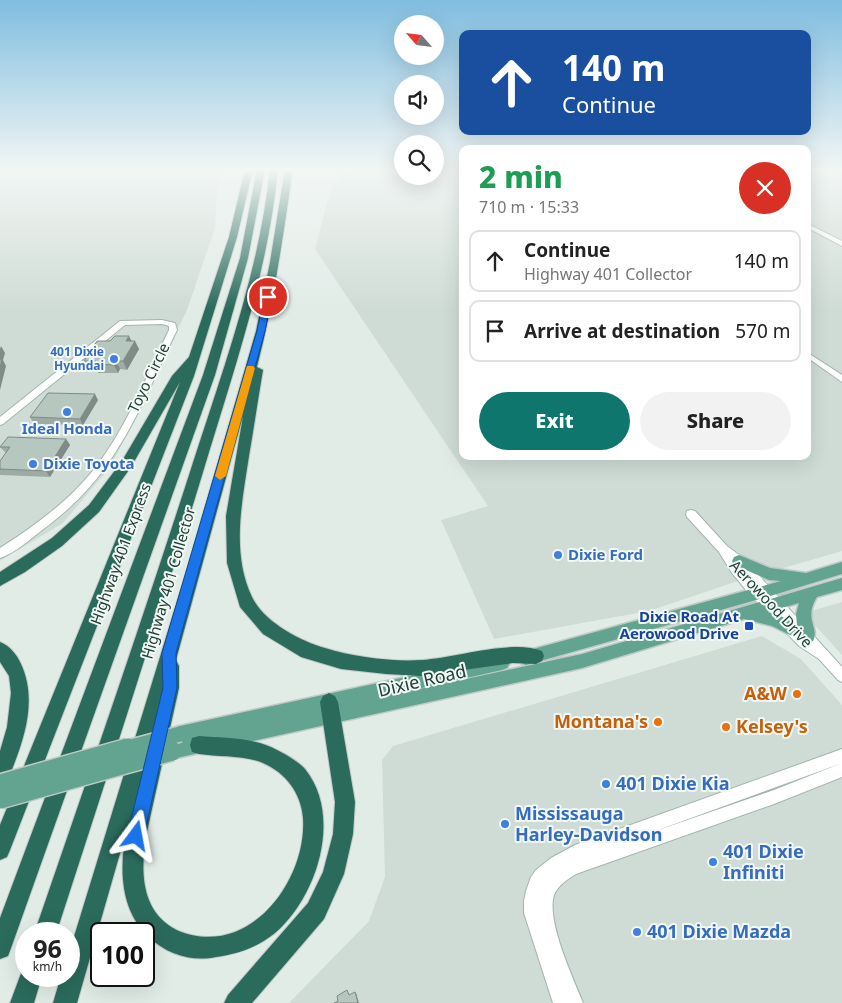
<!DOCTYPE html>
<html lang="en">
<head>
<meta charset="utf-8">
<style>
	body { margin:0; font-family:"Noto Sans",sans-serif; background:#f2f2f2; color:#222; height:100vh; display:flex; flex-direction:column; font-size:19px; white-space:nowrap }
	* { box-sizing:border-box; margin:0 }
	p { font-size:16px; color:#767676 }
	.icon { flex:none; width:28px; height:28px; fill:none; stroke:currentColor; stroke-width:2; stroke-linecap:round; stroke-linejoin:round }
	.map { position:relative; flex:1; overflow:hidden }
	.sheet { position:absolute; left:459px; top:145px; width:352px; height:315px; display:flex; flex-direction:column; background:#fff; border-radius:10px; box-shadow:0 5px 20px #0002 }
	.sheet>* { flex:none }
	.hud { position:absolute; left:459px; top:30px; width:352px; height:105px; border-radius:10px; box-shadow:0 5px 20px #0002; background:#1a4fa0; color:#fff; overflow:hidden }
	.needle { width:32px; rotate:298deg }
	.controls { position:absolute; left:394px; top:15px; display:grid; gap:10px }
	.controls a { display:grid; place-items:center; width:50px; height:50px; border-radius:50%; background:#fff; box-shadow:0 5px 20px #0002; font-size:25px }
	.speed { position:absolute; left:15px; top:922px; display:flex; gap:10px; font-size:25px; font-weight:700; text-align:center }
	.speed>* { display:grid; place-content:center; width:65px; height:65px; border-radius:50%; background:#fff; box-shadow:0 5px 20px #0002; line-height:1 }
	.speed small { font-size:12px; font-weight:400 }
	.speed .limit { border:2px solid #111; border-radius:8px; background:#fff; color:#111 }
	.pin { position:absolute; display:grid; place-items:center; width:42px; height:42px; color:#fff; margin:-21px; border:2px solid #fff; border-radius:50%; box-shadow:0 1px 5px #0007 }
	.me { position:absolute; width:55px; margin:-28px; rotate:13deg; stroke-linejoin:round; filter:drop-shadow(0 0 4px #0008) }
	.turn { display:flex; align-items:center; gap:18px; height:105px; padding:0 20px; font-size:22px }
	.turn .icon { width:65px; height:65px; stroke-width:2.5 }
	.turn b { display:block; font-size:35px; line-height:42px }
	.round { display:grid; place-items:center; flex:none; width:52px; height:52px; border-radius:26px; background:#f2f2f2 }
	.head { display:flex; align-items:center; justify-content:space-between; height:85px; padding:0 20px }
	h1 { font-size:30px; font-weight:800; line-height:38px; color:#1e9e55 }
	.action { display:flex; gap:10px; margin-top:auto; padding:10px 20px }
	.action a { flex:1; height:58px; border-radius:30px; background:#0f766e; color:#fff; font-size:20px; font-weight:800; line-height:58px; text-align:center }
	.action a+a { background:#f2f2f2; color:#222 }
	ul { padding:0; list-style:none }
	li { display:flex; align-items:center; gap:15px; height:62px; margin:0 10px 8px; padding:0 10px; border:2px solid #e0e0e0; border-radius:10px }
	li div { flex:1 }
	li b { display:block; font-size:19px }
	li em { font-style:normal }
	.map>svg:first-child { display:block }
	.built { fill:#cfdcd5 }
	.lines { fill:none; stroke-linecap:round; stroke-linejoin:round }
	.minor-casing { stroke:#a3b4ae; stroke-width:2 }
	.major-casing { stroke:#c1c9c6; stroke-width:3 }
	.highway-casing { stroke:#c1c9c6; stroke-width:2 }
	.minor { fill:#fff; fill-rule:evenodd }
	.major { fill:#63a491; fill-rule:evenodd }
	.highway { fill:#2a6b5c; fill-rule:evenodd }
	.major-bridge-far1-casing { stroke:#c1c9c6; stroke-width:18; stroke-linecap:butt }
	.major-bridge-casing { stroke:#c1c9c6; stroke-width:22; stroke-linecap:butt }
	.major-bridge-far1 { stroke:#63a491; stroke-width:15 }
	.major-bridge { stroke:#63a491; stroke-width:19 }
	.wall { fill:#9daba4 }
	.shaded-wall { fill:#7f8b86 }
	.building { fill:#b6c7bf; stroke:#7f8b86 }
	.route { fill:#1a73e8; stroke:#114b97 }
	.slow { fill:#f59e0b }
	.shop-dot { fill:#3f7fe0; stroke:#f1f8f5; stroke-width:2 }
	.transit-dot { fill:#1a4fb4; stroke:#f1f8f5; stroke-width:2 }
	.food-dot { fill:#e8710a; stroke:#f1f8f5; stroke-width:2 }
	.labels { text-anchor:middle; stroke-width:4; stroke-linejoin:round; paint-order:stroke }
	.far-shop-label { font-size:12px; font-weight:bold; fill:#366cbe; stroke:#f1f8f5; text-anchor:end }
	.street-label { font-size:15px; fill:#203e35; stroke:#f1f8f5 }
	.shop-label { font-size:15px; font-weight:bold; fill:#366cbe; stroke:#f1f8f5; text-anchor:start }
	.transit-label { font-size:15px; font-weight:bold; fill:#164399; stroke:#f1f8f5; text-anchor:end }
	.near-street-label { font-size:18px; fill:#203e35; stroke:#f1f8f5 }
	.near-food-label { font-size:18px; font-weight:bold; fill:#c56008; stroke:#f1f8f5; text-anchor:end }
	.near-shop-label { font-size:18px; font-weight:bold; fill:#366cbe; stroke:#f1f8f5; text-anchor:start }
</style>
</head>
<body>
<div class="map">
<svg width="842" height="1003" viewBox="0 0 842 1003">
	<rect width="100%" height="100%" fill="#e1ece7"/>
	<path class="built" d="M0 169H218L215 228 187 310 111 466 63 523 0 561Z
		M361 169H402V176H435V169H462V456H808V169H842V551L735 582 649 611 494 639 441 520 488 506 315 249 330 192 343 172Z
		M842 602V655L804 613Z
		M762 636 801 659 842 705V1003H289L369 921 385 877 382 760 393 746Z"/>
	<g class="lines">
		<defs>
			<path id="minor" d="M835 169H842V172L836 170Z
				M808 224 842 241V246L808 228Z
				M162 320 175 323 177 330C154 377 135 427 104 469 87 493 65 513 41 531 29 540 15 553 0 558V548C36 525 72 499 98 464 128 424 147 375 169 330V326L162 324 125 325 3 424 0 425V417L120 321Z
				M808 353 842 375V382L808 358Z
				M691 510 695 511 727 546 743 558 842 667V682L838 680 819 659 799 646 746 590 732 573 719 552 687 517 686 514 687 511Z
				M842 749V763L647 834 774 790 842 763V777L774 804 576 874C568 879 558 885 554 895 546 921 573 977 583 1003H553L524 913V901L526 891 531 877 536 870 551 858 575 845Z"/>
			<path id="major" d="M739 555 770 568 806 573 842 562V574L767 597 526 665 521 663 518 658 521 653 526 651 781 581 769 580 734 565 732 561 734 557Z
				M842 578V590L817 597C803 620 820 627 813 641L808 643 803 641 799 630 797 634 792 636 772 626 744 619 582 668 172 759 166 757 164 751 166 745 178 741 174 740 172 734 174 728 180 726 502 656 507 658 510 663 507 668 502 670 377 698 582 654ZM799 603 796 614 797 625 779 615 768 612Z"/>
			<path id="highway" d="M245 169H253L237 237 194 376 10 850 7 857 0 860V825L180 382 131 467 99 512 62 546 25 572 0 586V572L52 538 89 505 122 461 172 376 189 357 229 237Z
				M257 169H265L248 258 215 375 11 948 8 956 0 959V918L203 375 240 258Z
				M270 169H278C268 273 233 372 203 472 156 626 106 780 56 934H34C87 780 140 627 190 472 222 372 259 274 270 169Z
				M285 169H293C283 236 274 302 257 367L263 370C258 399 254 427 249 456 242 502 231 553 252 597 264 622 300 641 325 648 353 657 393 662 422 660 455 658 513 639 542 651L544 656 542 661 536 664 513 663 421 676 386 674 341 669 301 657 263 634 240 607 227 563 226 516 243 416 176 660 179 666V688L146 836C143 857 141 880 149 900 162 934 203 944 235 932 278 915 306 862 303 818 301 793 286 773 263 763 244 755 219 757 199 754L192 752 190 745 192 738 199 736C224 738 254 737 277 750 285 754 299 762 305 769 343 816 317 897 275 933 258 947 238 954 216 957 193 962 168 955 150 938 119 911 119 866 127 829L77 1003H53L61 976H69V953L187 569 256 331 270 262Z
				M0 642C10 646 17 655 21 664 39 703 22 745 7 782L0 785V751L7 727 11 693 9 676 0 662Z
				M329 693 335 696 338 702 355 802 353 834 344 874 324 919 252 1003H224L228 995 308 903 323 872 333 834 335 802 320 702 323 696Z
				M26 966V976H42L34 1003H10L23 968Z"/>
		</defs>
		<use href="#minor" class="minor-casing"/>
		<use href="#major" class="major-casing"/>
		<use href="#highway" class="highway-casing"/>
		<use href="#minor" class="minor"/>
		<use href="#major" class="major"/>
		<use href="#highway" class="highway"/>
		<defs>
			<path id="major-bridge-far1" d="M124 749 180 734"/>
			<path id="major-bridge" d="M0 784 128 748
				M0 799 172 751"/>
		</defs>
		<use href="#major-bridge-far1" class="major-bridge-far1-casing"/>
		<use href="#major-bridge" class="major-bridge-casing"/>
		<use href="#major-bridge-far1" class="major-bridge-far1"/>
		<use href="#major-bridge" class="major-bridge"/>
	</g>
	<path class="wall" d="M131 341 139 349 127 370 120 369 118 373H98L96 369H88L84 361Z
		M98 400 83 425 34 424 30 417Z
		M66 439 70 445 50 477 0 475V461L6 453 0 447Z"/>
	<path class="shaded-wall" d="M129 336 133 344 126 341Z
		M135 341 139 349 127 370 123 361Z
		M1 346 5 353 3 360 6 366 0 390V349Z
		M116 361 120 369 118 373 114 365Z
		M95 394 98 400 83 425 80 419Z
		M66 439 70 445 50 477 46 471Z
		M355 992 356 993 359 1003H358Z"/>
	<path class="building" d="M115 336H129L126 341H135L123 361H116L114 365 94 364 96 361H84L97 341H110Z
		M2 359 0 368V360Z
		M48 393 95 394 80 419 30 417Z
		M8 437 66 439 46 471 0 469V461L10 447H0Z
		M347 990 349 995 355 992 358 1003H334L338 1001 337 996Z"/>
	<linearGradient id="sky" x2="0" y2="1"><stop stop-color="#80bde0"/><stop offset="0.55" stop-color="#f2f6f4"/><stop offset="1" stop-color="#f2f6f4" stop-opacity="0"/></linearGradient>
	<rect width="842" height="309" fill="url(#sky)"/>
	<path class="route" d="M268 294 272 297 265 331 176 653 177 688 144 836 142 842 136 844 130 842 127 836 163 688 162 653 257 331 264 297Z"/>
	<path class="slow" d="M247 366H253L255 368 226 476 220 480 215 476Z"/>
	<g class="shop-dot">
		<circle cx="114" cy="359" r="5"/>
		<circle cx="67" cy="412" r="5"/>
		<circle cx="33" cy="464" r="5"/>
		<circle cx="558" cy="555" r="5"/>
		<circle cx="606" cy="784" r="5"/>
		<circle cx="505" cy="824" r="5"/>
		<circle cx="713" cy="862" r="5"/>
		<circle cx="637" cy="932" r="5"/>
	</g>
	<rect class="transit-dot" x="744" y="621" width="10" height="10" rx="2.5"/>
	<g class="food-dot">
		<circle cx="797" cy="694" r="5"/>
		<circle cx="658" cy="722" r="5"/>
		<circle cx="726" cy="727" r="5"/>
	</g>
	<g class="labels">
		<g class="far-shop-label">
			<text x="104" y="356">401 Dixie<tspan x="104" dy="14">Hyundai</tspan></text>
		</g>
		<g class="street-label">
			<text transform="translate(149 378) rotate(-64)" y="5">Toyo Circle</text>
			<text transform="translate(121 554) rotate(-70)" y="5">Highway 401 Express</text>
			<text transform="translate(169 583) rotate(-74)" y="5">Highway 401 Collector</text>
			<text transform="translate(771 604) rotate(47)" y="5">Aerowood Drive</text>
		</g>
		<g class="shop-label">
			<text x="67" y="434" text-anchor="middle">Ideal Honda</text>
			<text x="43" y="469">Dixie Toyota</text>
			<text x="568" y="560">Dixie Ford</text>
		</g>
		<g class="transit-label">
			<text x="739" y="622">Dixie Road At<tspan x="739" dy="17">Aerowood Drive</tspan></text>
		</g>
		<g class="near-street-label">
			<text transform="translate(422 681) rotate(-13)" y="6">Dixie Road</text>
		</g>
		<g class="near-food-label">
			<text x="787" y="700">A&amp;W</text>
			<text x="648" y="728">Montana's</text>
			<text x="736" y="733" text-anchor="start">Kelsey's</text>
		</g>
		<g class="near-shop-label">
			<text x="616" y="790">401 Dixie Kia</text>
			<text x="515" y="820">Mississauga<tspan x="515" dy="21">Harley-Davidson</tspan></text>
			<text x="723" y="858">401 Dixie<tspan x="723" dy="21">Infiniti</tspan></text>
			<text x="647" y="938">401 Dixie Mazda</text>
		</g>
	</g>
</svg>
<div class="controls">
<a><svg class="needle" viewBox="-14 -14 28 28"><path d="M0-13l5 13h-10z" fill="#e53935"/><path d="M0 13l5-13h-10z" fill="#767676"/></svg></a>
<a><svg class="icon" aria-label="sound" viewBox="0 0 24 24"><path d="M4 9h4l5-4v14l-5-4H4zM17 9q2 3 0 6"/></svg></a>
<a><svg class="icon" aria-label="search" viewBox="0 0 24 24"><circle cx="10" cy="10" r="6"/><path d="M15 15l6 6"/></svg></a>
</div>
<div class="speed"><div>96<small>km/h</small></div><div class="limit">100</div></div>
<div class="pin" style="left:268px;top:297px;background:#d93025"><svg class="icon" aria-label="arrive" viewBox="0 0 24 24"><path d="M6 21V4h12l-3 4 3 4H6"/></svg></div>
<svg class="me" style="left:136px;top:836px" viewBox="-20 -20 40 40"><path d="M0-17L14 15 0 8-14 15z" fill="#1a73e8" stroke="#fff" stroke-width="4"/></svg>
<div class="hud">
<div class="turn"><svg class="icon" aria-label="ahead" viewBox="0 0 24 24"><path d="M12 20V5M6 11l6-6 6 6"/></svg><div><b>140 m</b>Continue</div></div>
</div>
<section class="sheet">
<div class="head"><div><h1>2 min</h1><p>710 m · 15:33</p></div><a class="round" style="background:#d93025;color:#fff"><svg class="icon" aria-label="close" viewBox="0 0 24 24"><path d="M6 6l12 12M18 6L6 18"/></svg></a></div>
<ul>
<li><svg class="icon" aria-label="ahead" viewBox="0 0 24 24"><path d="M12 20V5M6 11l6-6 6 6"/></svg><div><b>Continue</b><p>Highway 401 Collector</p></div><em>140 m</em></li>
<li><svg class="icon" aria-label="arrive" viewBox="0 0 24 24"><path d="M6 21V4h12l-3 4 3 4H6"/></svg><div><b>Arrive at destination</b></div><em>570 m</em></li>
</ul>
<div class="action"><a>Exit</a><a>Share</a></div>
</section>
</div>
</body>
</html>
